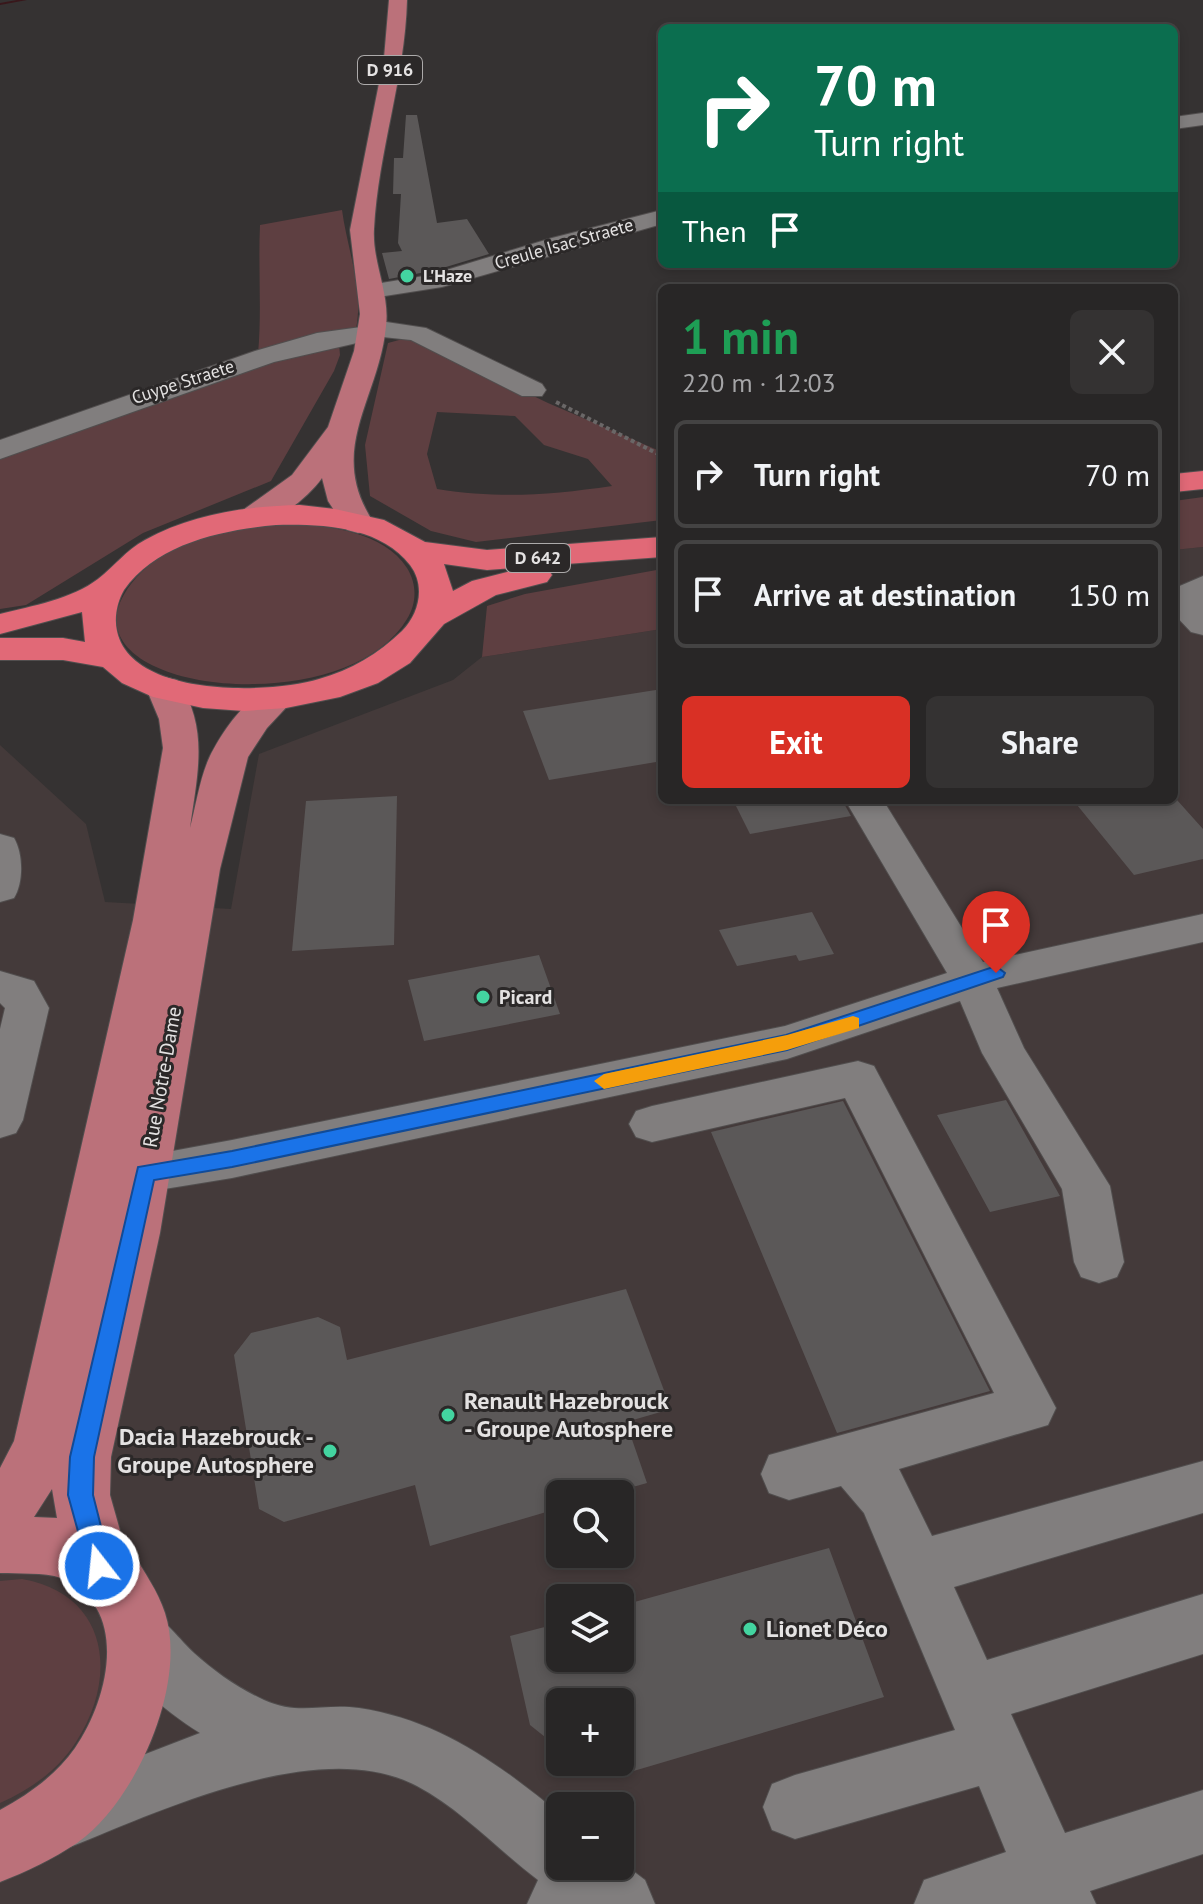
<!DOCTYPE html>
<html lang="en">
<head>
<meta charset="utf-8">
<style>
	body { margin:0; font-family:"PT Sans",sans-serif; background:#343232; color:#f1f3f6; height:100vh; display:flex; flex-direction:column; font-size:30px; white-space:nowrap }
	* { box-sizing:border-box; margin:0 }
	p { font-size:26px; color:#a5a5a7 }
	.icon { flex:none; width:44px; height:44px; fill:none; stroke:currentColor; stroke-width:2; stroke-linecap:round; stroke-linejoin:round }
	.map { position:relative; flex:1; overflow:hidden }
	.sheet { position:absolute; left:658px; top:284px; width:520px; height:520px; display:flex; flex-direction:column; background:#282626; border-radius:12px; box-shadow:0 4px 12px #0003,0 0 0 2px #444343 }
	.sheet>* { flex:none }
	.hud { position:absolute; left:658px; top:24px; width:520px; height:244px; border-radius:12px; box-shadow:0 4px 12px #0003,0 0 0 2px #444343; background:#0b6e4f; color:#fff; overflow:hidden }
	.tools { position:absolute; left:546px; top:1480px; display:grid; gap:16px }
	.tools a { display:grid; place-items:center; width:88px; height:88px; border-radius:12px; background:#282626; box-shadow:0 4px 12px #0003,0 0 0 2px #444343; font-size:40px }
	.pin { position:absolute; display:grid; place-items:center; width:68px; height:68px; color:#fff; margin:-82px -34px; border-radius:50% 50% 50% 0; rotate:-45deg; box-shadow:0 0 8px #0007 }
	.pin .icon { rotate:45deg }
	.me { position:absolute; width:88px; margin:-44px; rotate:344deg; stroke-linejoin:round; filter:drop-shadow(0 0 6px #0008) }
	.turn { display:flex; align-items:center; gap:28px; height:168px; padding:0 24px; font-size:36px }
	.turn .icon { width:104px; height:104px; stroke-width:2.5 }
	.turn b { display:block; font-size:56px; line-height:68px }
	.then { display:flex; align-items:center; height:76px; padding:0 24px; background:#0003; gap:16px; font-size:30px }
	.round { display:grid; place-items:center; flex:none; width:84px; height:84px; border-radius:12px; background:#343232 }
	.overview { display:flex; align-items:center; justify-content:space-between; height:136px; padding:0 24px }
	h1 { font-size:48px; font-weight:800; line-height:60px; color:#1e9e55 }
	.cta { display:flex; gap:16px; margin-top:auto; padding:16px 24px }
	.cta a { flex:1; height:92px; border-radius:12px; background:#d93025; color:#fff; font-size:32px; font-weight:800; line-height:92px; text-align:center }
	.cta a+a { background:#343232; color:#f1f3f6 }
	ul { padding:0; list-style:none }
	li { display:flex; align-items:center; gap:24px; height:108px; margin:0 16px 12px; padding:0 8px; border:4px solid #444343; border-radius:12px }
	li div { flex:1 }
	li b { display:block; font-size:30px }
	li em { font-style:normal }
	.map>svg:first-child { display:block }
	.built { fill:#443a3a; fill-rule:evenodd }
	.green { fill:#5e3f41; fill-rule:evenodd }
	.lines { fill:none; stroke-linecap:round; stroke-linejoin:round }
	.stream { fill:#39171b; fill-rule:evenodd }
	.building { fill:#5b5858 }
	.minor-casing { stroke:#514e4e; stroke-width:2 }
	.major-casing { stroke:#514e4e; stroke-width:2 }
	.highway-casing { stroke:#514e4e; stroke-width:2 }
	.path { stroke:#6a6767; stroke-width:4; stroke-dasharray:4 3; stroke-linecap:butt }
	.minor { fill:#817e7e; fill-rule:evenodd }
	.major { fill:#bb717a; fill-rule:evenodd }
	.highway { fill:#e16977; fill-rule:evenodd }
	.route { fill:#1a73e8; stroke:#114b97; stroke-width:2 }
	.slow { fill:#f59e0b }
	.poi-dot { fill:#43d4a0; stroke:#2b2828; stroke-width:3 }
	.labels { text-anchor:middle; stroke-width:6; stroke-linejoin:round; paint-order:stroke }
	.shield { fill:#2b2828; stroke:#acaaaa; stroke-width:2 }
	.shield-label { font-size:18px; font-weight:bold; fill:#e4e2e2 }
	.far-street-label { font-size:18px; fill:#e4e2e2; stroke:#2b2828 }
	.far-poi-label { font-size:18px; font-weight:bold; fill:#e4e2e2; stroke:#2b2828; text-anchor:start }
	.poi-label { font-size:20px; font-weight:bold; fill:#e4e2e2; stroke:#2b2828; text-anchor:start }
	.street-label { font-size:20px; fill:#e4e2e2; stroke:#2b2828 }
	.near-poi-label { font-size:24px; font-weight:bold; fill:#e4e2e2; stroke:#2b2828; text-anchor:start }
</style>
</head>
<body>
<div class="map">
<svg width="1203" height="1904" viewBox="0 0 1203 1904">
	<rect width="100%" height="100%" fill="#353232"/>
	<path class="built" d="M1203 547V1904H0V745L86 824 105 902 231 909 259 754 453 680 482 657 662 629V800H1174V550ZM560 1494H620V1554H560ZM560 1598H620V1658H560ZM560 1702H620V1762H560ZM560 1806H620V1866H560Z"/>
	<path class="green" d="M342 210C347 248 364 290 356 329L258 354C262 311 258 269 260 225Z
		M410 337 548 403 662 452V520L476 542 431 531 370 496 365 445 388 343ZM437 412 515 416 544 445 588 459 612 486C550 495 500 499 437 489L427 454Z
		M339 344 340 355 334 371 271 481 143 533 26 605 0 609V456L257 362Z
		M1203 497V547L1174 550V501Z
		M292 524C330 526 384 532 407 568 417 584 417 603 407 619 344 726 48 692 131 584 167 536 237 527 292 524Z
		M662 569V629L482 657 487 606 525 594Z
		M22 1579C108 1594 119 1676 76 1742 58 1770 30 1790 0 1803V1581Z"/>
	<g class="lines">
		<path class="stream" d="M17 0H27L0 5V3Z"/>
	</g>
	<path class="building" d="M406 115H417L437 223 467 219 489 254 436 270 389 279 382 253 402 251 398 243 401 194H393L394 158H403Z
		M662 689V761L549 780 523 711Z
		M397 796 394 945 292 951 306 801Z
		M733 800H842L851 816 750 834Z
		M1073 800H1177L1203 829V859L1134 875Z
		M812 912 834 954 799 961 796 955 737 966 719 930Z
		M539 955 560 1014 424 1041 408 980Z
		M1006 1100 1060 1196 990 1212 937 1115Z
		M843 1101 990 1391 837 1433 711 1132Z
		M626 1289 671 1409 626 1422 647 1483 608 1494H560V1508L430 1546 415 1485 284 1522 259 1509 234 1355 251 1333 318 1317 340 1327 347 1360Z
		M829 1548 884 1697 620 1775V1702H560V1749L530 1725 510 1636 560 1623V1658H620V1606Z"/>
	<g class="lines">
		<defs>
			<path id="minor" d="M1203 113V125L1174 129V117Z
				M662 210V224L442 287 372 298 360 291 363 286 430 275 552 238Z
				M373 320 426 328 542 384 546 390 542 396H522L411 340 383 337 274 362 0 459V440L255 351 317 333 361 327Z
				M1203 576V635L1191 632 1174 614 1175 588Z
				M845 800H883L983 962 1203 914V942L997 988 1024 1048 1110 1186 1124 1262 1117 1277 1099 1283 1081 1277 1074 1262 1062 1189 982 1053 960 1001 787 1059 232 1178 146 1192 129 1187 122 1173 129 1159 232 1140 785 1026 947 973Z
				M0 834 14 838C23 853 24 882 14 898L0 902Z
				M0 971 34 981 49 1008 23 1120 16 1133 0 1138V1029L5 1008 0 1003Z
				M858 1061 874 1066 1056 1408 1048 1425 899 1469 932 1536 1203 1461V1513L954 1587 987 1660 1203 1594V1654L1011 1714 1065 1833 1203 1790V1854L1090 1891 1096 1904H914L924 1880 1006 1852 979 1786 795 1839 772 1830 763 1807 772 1784 795 1775 955 1730 864 1513 841 1486 789 1500 769 1493 761 1474 769 1455 994 1393 845 1098 652 1142 636 1137 629 1124 636 1111 652 1106Z
				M139 1607C166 1618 174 1634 194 1653 215 1672 238 1688 264 1700 299 1716 323 1703 359 1708 439 1720 499 1764 560 1814V1866H620V1861L645 1880 655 1904H527L538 1880C497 1849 462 1810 417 1786 321 1735 162 1810 70 1847L47 1838 38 1815 47 1792 200 1733C162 1709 126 1679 109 1637L118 1616Z"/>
			<path id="major" d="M389 0H407C405 78 378 152 374 229 372 262 390 293 386 326 379 400 325 450 374 523L369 530 358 533 347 530 328 501 322 478C307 499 269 530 243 524L238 517 243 510 292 475 328 427 354 351 360 314 350 230 384 58Z
				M164 677 177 680C210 727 197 775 190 828 196 805 200 777 210 756 225 727 255 681 290 690L295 698 267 728 248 757 220 869 160 1233 111 1457 110 1495 125 1548 133 1553C144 1572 158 1591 165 1613 188 1683 136 1802 77 1843 53 1859 26 1872 0 1882V1810C28 1795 56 1775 75 1748 109 1699 131 1607 61 1578 44 1572 18 1574 0 1573V1468L14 1441 133 920 163 748 159 719 146 688 151 680ZM52 1489 57 1518 34 1517Z"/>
			<path id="highway" d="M1203 471V489L1174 492V474Z
				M300 505 335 509 384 520 425 542 487 550 662 537V557L539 566 547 568 552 575 547 582 496 595 444 624 410 663 378 683 340 697 286 708 244 711 203 708 153 697 122 683 103 667 63 660H0V638H63L85 642 82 612 0 634V614C32 606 72 599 98 579 115 566 126 550 145 540 192 514 247 506 300 505ZM276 525C321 524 380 526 410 565 426 586 419 614 402 631 378 654 351 670 319 679 270 694 131 698 117 631 114 618 117 602 124 590 157 543 223 530 276 525ZM444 564 487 570 527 567 472 581 453 591Z"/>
		</defs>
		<use href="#minor" class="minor-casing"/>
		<use href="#major" class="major-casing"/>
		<use href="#highway" class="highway-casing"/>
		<path class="path" d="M556 402 662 456"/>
		<use href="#minor" class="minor"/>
		<use href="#major" class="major"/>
		<use href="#highway" class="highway"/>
	</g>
	<path class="route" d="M996 966 1005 973 1003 977 787 1050 232 1167 154 1180 94 1457 93 1495 111 1566 108 1575 99 1579 90 1575 68 1495 70 1457 138 1167 232 1151 786 1035Z"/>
	<path class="slow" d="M853 1016 859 1018V1028L787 1050 604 1089 594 1081 604 1074 787 1035Z"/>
	<g class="poi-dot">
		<circle cx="407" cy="276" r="8"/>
		<circle cx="483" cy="997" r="8"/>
		<circle cx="448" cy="1415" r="8"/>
		<circle cx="330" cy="1451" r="8"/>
		<circle cx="750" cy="1629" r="8"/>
	</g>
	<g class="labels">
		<g class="shield">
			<rect x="358" y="56" width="64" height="28" rx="6"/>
			<rect x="506" y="544" width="64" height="28" rx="6"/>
		</g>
		<g class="shield-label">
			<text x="390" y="76">D 916</text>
			<text x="538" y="564">D 642</text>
		</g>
		<g class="far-street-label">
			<text transform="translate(564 244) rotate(-16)" y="6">Creule Isac Straete</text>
			<text transform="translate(183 382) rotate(-18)" y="6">Cuype Straete</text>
		</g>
		<g class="far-poi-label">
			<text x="423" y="282">L'Haze</text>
		</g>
		<g class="poi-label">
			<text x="499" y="1004">Picard</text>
		</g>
		<g class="street-label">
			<text transform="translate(162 1077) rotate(-80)" y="7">Rue Notre-Dame</text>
		</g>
		<g class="near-poi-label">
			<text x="464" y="1409">Renault Hazebrouck<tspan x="464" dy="28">- Groupe Autosphere</tspan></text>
			<text x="314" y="1445" text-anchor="end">Dacia Hazebrouck -<tspan x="314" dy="28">Groupe Autosphere</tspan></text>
			<text x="766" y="1637">Lionet Déco</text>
		</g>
	</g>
</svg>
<div class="tools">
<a><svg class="icon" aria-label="search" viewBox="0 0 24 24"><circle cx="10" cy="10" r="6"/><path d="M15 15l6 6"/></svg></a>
<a><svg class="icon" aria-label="layers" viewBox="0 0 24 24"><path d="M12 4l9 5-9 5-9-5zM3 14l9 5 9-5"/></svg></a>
<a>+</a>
<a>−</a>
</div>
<div class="pin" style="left:996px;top:973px;background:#d93025"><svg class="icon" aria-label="arrive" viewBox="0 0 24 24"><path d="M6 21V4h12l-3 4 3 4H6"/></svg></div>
<svg class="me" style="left:99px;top:1566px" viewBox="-20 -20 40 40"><circle r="17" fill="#1a73e8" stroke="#fff" stroke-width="3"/><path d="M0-11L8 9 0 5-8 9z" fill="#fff"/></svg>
<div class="hud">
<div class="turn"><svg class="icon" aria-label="right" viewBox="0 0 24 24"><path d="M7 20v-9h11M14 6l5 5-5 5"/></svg><div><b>70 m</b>Turn right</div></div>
<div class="then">Then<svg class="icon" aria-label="arrive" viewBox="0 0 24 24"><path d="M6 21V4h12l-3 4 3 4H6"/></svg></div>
</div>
<section class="sheet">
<div class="overview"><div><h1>1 min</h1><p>220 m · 12:03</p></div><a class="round"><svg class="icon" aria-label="close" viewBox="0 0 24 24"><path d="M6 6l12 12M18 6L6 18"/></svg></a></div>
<ul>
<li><svg class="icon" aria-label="right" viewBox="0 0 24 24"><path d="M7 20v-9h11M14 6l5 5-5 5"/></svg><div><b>Turn right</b></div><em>70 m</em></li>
<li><svg class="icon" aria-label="arrive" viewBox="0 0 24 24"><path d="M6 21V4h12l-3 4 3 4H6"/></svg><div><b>Arrive at destination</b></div><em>150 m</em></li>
</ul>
<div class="cta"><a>Exit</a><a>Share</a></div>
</section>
</div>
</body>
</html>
